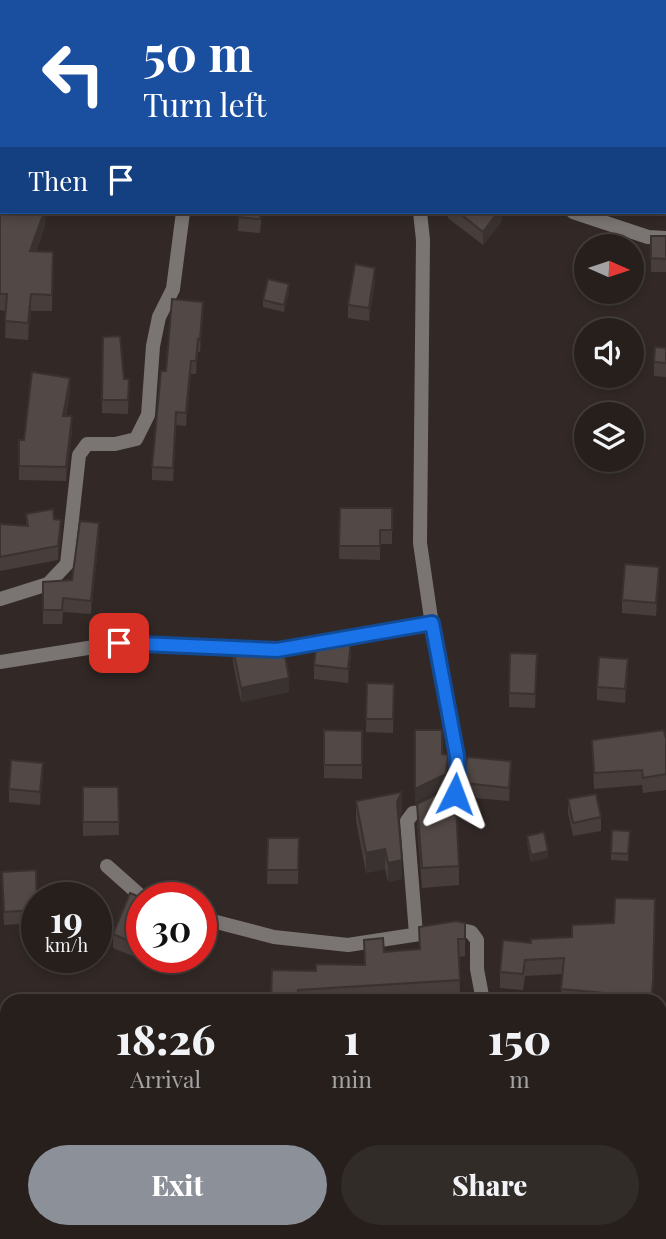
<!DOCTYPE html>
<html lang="en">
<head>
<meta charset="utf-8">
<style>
	body { margin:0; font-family:"Playfair Display",serif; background:#322c29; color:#f1f3f6; height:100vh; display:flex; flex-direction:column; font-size:26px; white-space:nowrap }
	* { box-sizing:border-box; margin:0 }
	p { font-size:23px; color:#a4a2a3 }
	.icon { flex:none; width:38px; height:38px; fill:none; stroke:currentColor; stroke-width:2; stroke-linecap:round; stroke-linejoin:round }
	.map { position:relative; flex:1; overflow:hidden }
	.side { position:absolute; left:0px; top:994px; width:667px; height:245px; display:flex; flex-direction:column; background:#261f1c; border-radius:21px 21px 0 0; box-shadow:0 4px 10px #0003,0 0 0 2px #423d3b }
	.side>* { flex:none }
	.hud { position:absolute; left:0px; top:0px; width:667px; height:214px; box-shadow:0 4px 10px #0003,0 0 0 2px #423d3b; background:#1a4fa0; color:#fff; overflow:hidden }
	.needle { width:46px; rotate:93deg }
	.fabs { position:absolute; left:574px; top:234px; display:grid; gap:14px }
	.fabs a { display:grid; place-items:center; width:70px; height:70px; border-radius:50%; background:#261f1c; box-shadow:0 4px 10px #0003,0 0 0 2px #423d3b; font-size:35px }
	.speed { position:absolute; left:21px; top:882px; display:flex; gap:14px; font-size:35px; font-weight:700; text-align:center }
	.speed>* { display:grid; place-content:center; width:91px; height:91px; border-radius:50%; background:#261f1c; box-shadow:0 4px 10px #0003,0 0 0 2px #423d3b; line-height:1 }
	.speed small { font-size:18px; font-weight:400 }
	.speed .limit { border:10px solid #d22; background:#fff; color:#111 }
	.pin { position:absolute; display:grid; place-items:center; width:60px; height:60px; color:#fff; margin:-30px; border-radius:14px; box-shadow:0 4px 10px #0006 }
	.me { position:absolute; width:77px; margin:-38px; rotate:3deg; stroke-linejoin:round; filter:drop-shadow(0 0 5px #0008) }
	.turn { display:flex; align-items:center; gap:24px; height:147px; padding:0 28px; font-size:32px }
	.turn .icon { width:91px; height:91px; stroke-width:2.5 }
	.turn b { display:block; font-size:49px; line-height:60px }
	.then { display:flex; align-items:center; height:66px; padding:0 28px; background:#0003; gap:14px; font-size:26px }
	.eta { display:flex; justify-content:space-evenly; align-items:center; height:119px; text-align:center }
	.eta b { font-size:42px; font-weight:800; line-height:49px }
	.action { display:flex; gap:14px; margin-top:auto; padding:14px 28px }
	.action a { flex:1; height:80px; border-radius:42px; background:#8c9099; color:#fff; font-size:28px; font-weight:800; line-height:80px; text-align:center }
	.action a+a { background:#322c29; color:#f1f3f6 }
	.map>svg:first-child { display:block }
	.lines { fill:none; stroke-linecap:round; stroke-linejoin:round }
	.minor { stroke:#7a7573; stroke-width:14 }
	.wall { fill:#473e3b }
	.shaded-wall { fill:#393230 }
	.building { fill:#524845; stroke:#393230; stroke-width:2 }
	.route-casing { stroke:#114b97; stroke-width:18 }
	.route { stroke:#1a73e8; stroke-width:12 }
</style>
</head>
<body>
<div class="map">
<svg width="666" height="1239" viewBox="0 0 666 1239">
	<rect width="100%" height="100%" fill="#322926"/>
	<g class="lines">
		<path class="minor" d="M109 0V2
			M573 212 648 237 666 238
			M0 599 48 584 67 564 79 455 87 444H115L136 439 148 415 153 346 159 317 173 289 183 212
			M0 662 119 643 277 650 432 623
			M107 866 143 898
			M201 918 274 937 348 945 426 933
			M446 930 456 929 471 932 477 940V969L483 1001
			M416 934 407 821 413 813 422 812 455 794 458 776 457 756 433 632 420 543 423 240 420 212
			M660 1074 666 1067
			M310 1232 335 1234
			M461 1239 465 1232"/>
	</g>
	<path class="wall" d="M0 126H2V176H0Z
		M0 192 45 212V225L36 252H53L52 311H31L28 340 5 338 6 311 0 310Z
		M239 212H262L260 233 238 231Z
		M448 212H502V221L483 245 448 218Z
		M651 236H666V272H651Z
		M375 281 369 321 348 318V305Z
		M289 291 284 312 263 307V300Z
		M203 315 200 352H198L196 374H191L186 426 176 425 173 481 152 480V467L166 371Z
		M103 337 124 379H129L128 414 102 413Z
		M666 348V377L654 376V362Z
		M70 392 66 416 72 430 66 481 19 480V440H24Z
		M340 508H392V544H380V560L339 559Z
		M26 514 54 519 61 533 58 560 0 571V524L26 526Z
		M99 537 91 614 63 612 62 624H43V582L72 580Z
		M659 581 656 616 622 613V600Z
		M233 649 289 692 241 702 233 663Z
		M351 654 348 683 314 679V665Z
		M537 654 535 708 509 707V693Z
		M628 673 625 703 597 700V687Z
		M367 683 394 684 393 733 366 732Z
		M324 730 362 731V779L324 778Z
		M666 736V790L643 793 642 785 594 789 592 740Z
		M511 775 509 801 464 797V783Z
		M43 777 40 805 9 802V789Z
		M83 787H118L119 835 83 836Z
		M568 799 601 817V831L573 836 568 813Z
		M356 801 402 811 399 819 402 879 388 882 385 869 366 873 356 821Z
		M417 804 459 866V885L422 888 417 824Z
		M527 836 548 858 531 862 527 843Z
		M268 838H299L298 884H267Z
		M630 838 628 861 611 860V853Z
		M2 872 37 898V923L4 925Z
		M142 898V940L135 957 113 948V934Z
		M572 925 653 997V1001H561L562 974 525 976 523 990 500 988V972L531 943 572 937Z
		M419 927 465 939V956L459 957 460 997 403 1001H271L316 971 364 965V940L384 952 419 949Z
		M477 1232H522L514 1239 508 1233 503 1239H471Z"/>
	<path class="shaded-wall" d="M44 212H45V225L30 268V251Z
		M498 212H502V221L483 245V232Z
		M375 268V281L369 321V308Z
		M289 284V291L284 312V305Z
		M31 294V311L28 340V323Z
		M203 302V315L200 352V340Z
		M198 339V352L196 374V361Z
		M191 361V374L186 426V413Z
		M70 378V392L63 429V416Z
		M72 416V430L66 481V467Z
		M61 520V533L58 560V546Z
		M99 523V537L91 614V601Z
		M659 567V581L656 616V603Z
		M351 640V654L348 683V669Z
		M628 659V673L625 703V689Z
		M289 678V692L241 702V688Z
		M448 755 446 788 415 803V789Z
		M511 761V775L509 801V788Z
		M43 763V777L40 805V792Z
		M402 792V811L397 822V802Z
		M385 849V869L366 873V853Z
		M548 851V858L531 862V855Z
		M402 860V879L388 882V863Z
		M142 927V940L135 957V944Z
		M500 1232H508V1233L503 1239H494Z
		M513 1232H522L514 1239Z"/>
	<path class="building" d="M15 0H44V2H15Z
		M152 0H235V2H151Z
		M528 0H536V2H513Z
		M590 0H658L659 2H590Z
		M0 126H2V162L0 163Z
		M0 192 2 193V212H44L30 251 53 252 52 295 31 294 28 323 5 321 7 294H0Z
		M239 212H261L260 219 238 217Z
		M458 212H498L483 232Z
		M651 236H666V259L651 258Z
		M355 264 375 268 369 308 348 305Z
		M268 279 289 284 284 305 263 300Z
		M172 299 203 302 200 340 198 339 196 361H191L186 413 176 412 173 468 152 467 161 371H166Z
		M120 336 124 379H129L128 400H102L103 337Z
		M655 347 666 348V363L654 362Z
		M32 372 70 378 63 416H72L66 467 19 466V440H24Z
		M340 508H392V530H380V546H339Z
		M53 509 54 519 61 520 58 546 0 557V524L28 526 26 514Z
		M80 521 99 523 91 601 63 598 62 610H43V582L72 580Z
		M625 564 659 567 656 603 622 600Z
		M328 637 351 640 348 669 314 665 317 639Z
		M254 645H283L289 678 241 688 233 649Z
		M510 653 537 654 535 694 509 693Z
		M599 657 628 659 625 689 597 687Z
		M367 683 394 684 393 719H366Z
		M324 730 362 731V765H324Z
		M415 730H442V754L448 755 446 774 415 789Z
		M664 730 665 736H666V774L643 778 642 770 594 773 592 740Z
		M467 757 511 761 509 788 464 783Z
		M11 760 43 763 40 792 9 789Z
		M455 785 459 866 422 868 417 804Z
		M83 787H118L119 822H83Z
		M402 792 397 802 402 860 388 863 385 849 366 853 356 801Z
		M596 794 601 817 573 823 568 799Z
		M612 830 630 831 628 854 611 853Z
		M544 832 548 851 531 855 527 836Z
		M268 838H299L298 870H267Z
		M36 870 37 910 4 912 2 872Z
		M130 893 142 898V927L135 944 113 934Z
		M615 898 655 899 653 981 651 1001H613L614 994 561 989 564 958 525 960 523 974 500 972 503 940 531 943V939L572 937V925L614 923Z
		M456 921 465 923V939H458L460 980 298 990V1001H271L272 970 316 971V964L365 965 364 940 383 938 384 952 420 949 419 927Z
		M660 1209H663L661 1239H639V1232H660Z
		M318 1232H353L384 1235 391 1232V1239H318Z
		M477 1232H500L494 1239H471Z
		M180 1233 213 1235V1239H180Z"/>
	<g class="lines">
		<defs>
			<path id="route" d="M119 643 277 650 432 623 457 756 458 776 455 794"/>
		</defs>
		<use href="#route" class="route-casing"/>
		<use href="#route" class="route"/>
	</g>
</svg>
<div class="fabs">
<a><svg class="needle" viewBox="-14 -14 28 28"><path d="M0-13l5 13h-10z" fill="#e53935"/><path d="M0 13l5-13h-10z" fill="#a4a2a3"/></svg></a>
<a><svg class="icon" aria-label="sound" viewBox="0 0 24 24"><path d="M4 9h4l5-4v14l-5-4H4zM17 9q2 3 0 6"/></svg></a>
<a><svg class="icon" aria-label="layers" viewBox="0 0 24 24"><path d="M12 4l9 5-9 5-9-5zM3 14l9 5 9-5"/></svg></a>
</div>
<div class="speed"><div>19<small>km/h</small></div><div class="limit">30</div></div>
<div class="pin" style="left:119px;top:643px;background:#d93025"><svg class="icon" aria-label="arrive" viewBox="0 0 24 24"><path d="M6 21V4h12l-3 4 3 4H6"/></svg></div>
<svg class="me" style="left:455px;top:794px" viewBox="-20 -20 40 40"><path d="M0-17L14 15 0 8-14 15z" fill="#1a73e8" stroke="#fff" stroke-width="4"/></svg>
<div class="hud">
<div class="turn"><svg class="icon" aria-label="left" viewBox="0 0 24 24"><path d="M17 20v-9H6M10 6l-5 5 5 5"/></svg><div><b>50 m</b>Turn left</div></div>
<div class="then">Then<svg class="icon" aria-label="arrive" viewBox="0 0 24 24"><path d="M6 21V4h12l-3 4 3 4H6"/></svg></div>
</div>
<section class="side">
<div class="eta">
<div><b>18:26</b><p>Arrival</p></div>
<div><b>1</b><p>min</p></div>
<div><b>150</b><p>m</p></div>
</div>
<div class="action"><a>Exit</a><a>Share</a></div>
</section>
</div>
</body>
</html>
